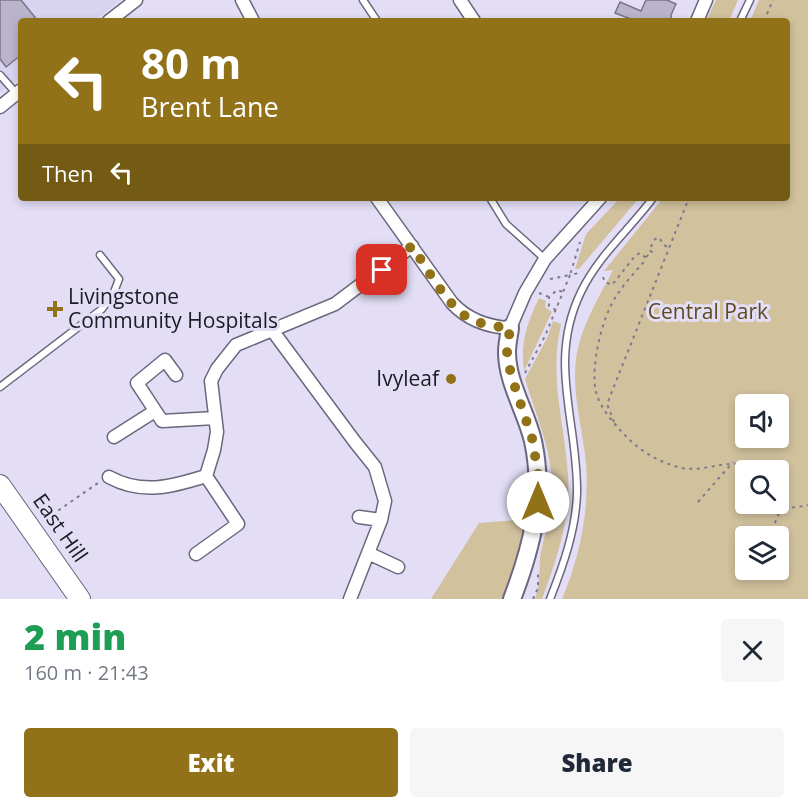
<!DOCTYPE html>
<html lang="en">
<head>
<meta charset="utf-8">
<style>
	body { margin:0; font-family:"Open Sans",sans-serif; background:#f6f6f7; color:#1f2937; height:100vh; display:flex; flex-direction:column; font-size:22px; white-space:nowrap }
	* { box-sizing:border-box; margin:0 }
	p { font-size:20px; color:#747a83 }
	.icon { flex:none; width:33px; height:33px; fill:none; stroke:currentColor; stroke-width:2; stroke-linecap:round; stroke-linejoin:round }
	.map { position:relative; height:599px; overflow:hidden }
	.drawer { display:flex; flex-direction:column; background:#fff; flex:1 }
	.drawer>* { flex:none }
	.guide { position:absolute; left:18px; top:18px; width:772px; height:183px; border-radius:6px; box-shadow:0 3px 9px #0003; background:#927219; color:#fff; overflow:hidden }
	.tools { position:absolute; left:735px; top:394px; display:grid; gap:12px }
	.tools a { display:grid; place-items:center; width:54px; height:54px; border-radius:6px; background:#fff; box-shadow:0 3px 9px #0003; font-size:30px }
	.pin { position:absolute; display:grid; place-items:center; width:51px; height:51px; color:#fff; margin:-26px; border-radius:12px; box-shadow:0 3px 9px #0006 }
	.me { position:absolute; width:66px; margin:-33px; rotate:0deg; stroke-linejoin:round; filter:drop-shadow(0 0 4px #0008) }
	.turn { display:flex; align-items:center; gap:21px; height:126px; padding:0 24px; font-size:27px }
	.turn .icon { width:78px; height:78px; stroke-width:2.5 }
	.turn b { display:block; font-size:42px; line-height:51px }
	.then { display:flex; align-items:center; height:57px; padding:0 24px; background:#0003; gap:12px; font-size:22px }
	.round { display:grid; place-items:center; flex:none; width:63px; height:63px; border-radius:6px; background:#f6f6f7 }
	.head { display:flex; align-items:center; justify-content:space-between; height:102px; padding:0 24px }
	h1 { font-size:36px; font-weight:800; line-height:45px; color:#1e9e55 }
	.button { display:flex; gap:12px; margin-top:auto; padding:12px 24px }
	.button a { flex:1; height:69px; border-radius:6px; background:#927219; color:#fff; font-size:24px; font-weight:800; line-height:69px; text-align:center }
	.button a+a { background:#f6f6f7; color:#1f2937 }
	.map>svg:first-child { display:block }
	.built { fill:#d9d3f2 }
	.green { fill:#d1c19d; fill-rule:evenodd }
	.building { fill:#b9b4cb; stroke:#79748a; stroke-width:1.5 }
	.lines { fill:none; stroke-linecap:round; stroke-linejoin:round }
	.lane-casing { stroke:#6b677c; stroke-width:9 }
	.street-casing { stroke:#6b677c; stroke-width:15 }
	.secondary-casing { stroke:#6b677c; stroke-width:20 }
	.primary-casing { stroke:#6b677c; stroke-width:22 }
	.path { stroke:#7f7b8b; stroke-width:2; stroke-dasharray:3 4.5; stroke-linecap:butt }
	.lane { stroke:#fff; stroke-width:6 }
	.street { stroke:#fff; stroke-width:12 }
	.secondary { stroke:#fff; stroke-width:16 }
	.primary { stroke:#fff; stroke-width:20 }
	.route { stroke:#927219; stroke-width:10; stroke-dasharray:0 18 }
	.poi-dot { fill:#927219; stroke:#e3def6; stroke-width:2 }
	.labels { text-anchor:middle; stroke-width:6; stroke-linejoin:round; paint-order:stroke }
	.poi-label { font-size:21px; fill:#1d1b24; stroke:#e3def6; text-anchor:start }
	.park-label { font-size:21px; fill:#5d4b1e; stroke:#e3def6 }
	.street-label { font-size:21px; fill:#1d1b24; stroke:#e3def6 }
</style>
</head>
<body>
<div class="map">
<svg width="808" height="599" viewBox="0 0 808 599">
	<rect width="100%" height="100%" fill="#e3def6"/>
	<path class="built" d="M0 0H121L94 21H21V77L0 93Z"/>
	<path class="green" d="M716 0H738L729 21H706Z
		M759 0H808V599H562C581 555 591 502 585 455 581 422 572 392 576 359 581 326 598 299 613 270L604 271 663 198H788V21H750ZM746 405H778V438H746ZM746 471H778V504H746ZM746 537H778V570H746Z
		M620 198H639L579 269H575L586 234Z
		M539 298 546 301 545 307 552 312 524 371C520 343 527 323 539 298Z
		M553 321 561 324C549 379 564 420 568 474 571 517 557 559 542 599H535C540 585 539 573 540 558 542 542 549 525 551 509 558 463 538 422 525 379L547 338Z
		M529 519 504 599H431L479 523Z"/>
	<path class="building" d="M0 0H21L38 21H21V55L6 67 0 59Z
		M646 0H667L676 4 671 15 672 21H636L615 13 620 2 641 11Z"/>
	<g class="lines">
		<defs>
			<path id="lane" d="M363 0 377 21
				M740 21 750 0
				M0 75 16 93
				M490 198 506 224 545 259
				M0 387 102 309 114 292 119 279 100 255
				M550 599C563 566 576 530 577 493 578 421 547 362 581 292 598 256 630 229 653 198"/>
			<path id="street" d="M242 0 253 21
				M460 0 474 21
				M109 21 136 0
				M697 21 706 0
				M0 107 21 90
				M377 198 452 303C467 319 488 327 510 328L525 293 545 259 600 198
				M272 330 355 442 375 467 385 501 381 520 350 599
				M176 375 165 360 137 383 162 421 215 418
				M114 437 155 411
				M109 477C142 495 171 487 206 476L214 450 217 432 211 381 217 369 236 345 335 304 412 246
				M359 517 381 520
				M368 553 398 567
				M196 554 238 524 206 476"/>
			<path id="secondary" d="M510 328C509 336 507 344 507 352 507 383 526 411 533 441 545 496 532 547 512 599"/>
			<path id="primary" d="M0 485 80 599"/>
		</defs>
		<use href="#lane" class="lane-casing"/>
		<use href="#street" class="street-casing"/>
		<use href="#secondary" class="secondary-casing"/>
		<use href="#primary" class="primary-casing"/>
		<path class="path" d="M764 21 773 0
			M646 257 652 252 649 250 655 239 660 238 662 243 668 248
			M603 277 605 282 612 285 635 256 640 253 645 257 643 263C634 273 624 284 617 295 602 316 590 368 596 392 600 407 611 420 621 431 638 450 657 462 682 468 708 473 735 454 758 471
			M550 279 570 275 580 242
			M539 293 549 297
			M556 310 549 306V297L557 290 564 292
			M525 373 545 336 570 275 579 273
			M614 422 607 404 689 198
			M698 502 733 462
			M778 503C787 510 798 507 808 505
			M46 519 98 483
			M769 537 782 506
			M533 599 538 588V571"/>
		<use href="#lane" class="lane"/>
		<use href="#street" class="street"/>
		<use href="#secondary" class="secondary"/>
		<use href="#primary" class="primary"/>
	</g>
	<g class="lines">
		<path class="route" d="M382 270 412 246C426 267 442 296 460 312 472 323 494 327 510 328L507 353 511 375 532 438 538 473V502"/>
	</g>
	<g class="poi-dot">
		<path d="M52 300h6v6h6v6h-6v6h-6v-6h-6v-6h6z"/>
		<circle cx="451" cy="379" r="6"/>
	</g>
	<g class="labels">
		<g class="poi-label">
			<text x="68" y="304">Livingstone<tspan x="68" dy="24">Community Hospitals</tspan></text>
			<text x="439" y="386" text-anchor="end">Ivyleaf</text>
		</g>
		<g class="park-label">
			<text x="708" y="319">Central Park</text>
		</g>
		<g class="street-label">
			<text transform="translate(60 528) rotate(55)" y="7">East Hill</text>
		</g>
	</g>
</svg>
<div class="tools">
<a><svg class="icon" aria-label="sound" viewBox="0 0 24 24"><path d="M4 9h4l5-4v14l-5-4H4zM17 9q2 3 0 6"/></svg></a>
<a><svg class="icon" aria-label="search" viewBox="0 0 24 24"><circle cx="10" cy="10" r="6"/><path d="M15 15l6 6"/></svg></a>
<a><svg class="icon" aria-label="layers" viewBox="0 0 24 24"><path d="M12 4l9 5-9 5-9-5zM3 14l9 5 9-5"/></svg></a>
</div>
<div class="pin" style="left:382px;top:270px;background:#d93025"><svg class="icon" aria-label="arrive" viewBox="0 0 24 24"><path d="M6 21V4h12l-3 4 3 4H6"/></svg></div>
<svg class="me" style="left:538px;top:502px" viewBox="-20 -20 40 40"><circle r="19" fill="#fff"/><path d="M0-13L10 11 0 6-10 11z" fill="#927219"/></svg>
<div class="guide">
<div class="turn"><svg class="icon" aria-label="left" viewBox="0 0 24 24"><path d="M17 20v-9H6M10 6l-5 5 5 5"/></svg><div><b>80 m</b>Brent Lane</div></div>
<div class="then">Then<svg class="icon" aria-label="left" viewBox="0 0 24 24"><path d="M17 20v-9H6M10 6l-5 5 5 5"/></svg></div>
</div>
</div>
<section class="drawer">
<div class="head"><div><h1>2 min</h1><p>160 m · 21:43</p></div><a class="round"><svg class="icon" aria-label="close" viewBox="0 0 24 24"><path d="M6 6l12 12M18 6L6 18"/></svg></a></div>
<div class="button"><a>Exit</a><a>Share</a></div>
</section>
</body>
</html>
